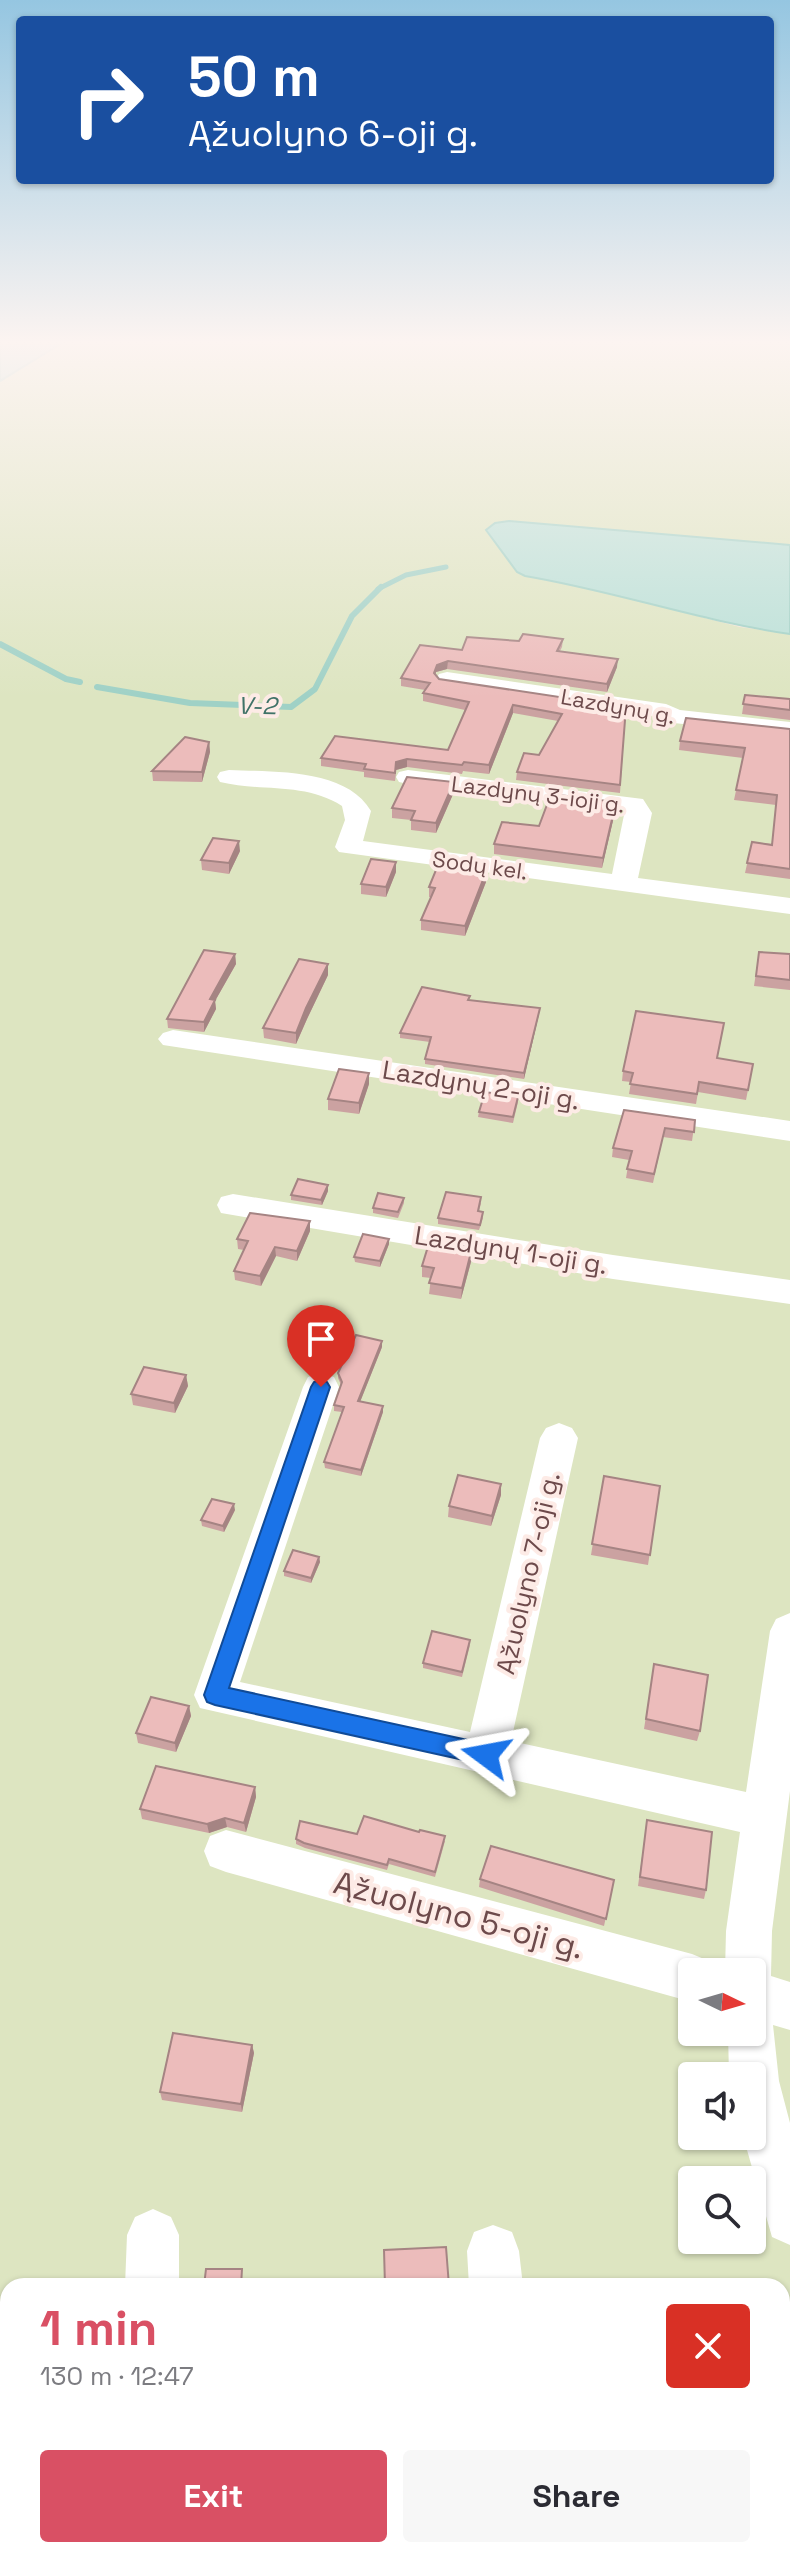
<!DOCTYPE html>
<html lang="en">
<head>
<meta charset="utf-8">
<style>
	body { margin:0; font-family:"Space Grotesk",sans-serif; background:#f7f7f7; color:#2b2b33; height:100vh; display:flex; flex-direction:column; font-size:30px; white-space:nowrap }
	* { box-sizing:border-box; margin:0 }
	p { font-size:26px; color:#7c7c81 }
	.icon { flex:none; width:44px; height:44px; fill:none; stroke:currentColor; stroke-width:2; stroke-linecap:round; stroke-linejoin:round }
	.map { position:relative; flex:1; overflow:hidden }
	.drawer { position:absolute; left:0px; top:2278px; width:790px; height:280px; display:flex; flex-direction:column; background:#fff; border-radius:24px 24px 0 0; box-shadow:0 2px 6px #0004 }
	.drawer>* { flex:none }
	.hud { position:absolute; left:16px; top:16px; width:758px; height:168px; border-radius:8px; box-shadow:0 2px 6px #0004; background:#1a4fa0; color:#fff; overflow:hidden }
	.needle { width:52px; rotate:95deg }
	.controls { position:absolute; left:678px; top:1958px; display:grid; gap:16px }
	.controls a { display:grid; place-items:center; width:88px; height:88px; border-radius:8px; background:#fff; box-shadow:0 2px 6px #0004; font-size:40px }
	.pin { position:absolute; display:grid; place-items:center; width:68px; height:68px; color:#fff; margin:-82px -34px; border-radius:50% 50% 50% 0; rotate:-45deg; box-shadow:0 0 8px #0007 }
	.pin .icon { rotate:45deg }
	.me { position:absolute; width:88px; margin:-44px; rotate:283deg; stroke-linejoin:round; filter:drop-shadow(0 0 6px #0008) }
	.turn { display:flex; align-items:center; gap:28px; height:168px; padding:0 40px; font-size:36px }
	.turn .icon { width:104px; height:104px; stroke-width:2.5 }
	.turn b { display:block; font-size:56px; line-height:68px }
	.round { display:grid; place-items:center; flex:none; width:84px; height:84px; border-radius:8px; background:#f7f7f7 }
	.summary { display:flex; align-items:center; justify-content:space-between; height:136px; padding:0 40px }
	h1 { font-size:48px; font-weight:600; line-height:60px; color:#d95064 }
	.primary-button { display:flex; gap:16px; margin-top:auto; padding:16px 40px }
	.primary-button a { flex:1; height:92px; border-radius:8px; background:#d95064; color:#fff; font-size:32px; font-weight:600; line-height:92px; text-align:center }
	.primary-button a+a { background:#f7f7f7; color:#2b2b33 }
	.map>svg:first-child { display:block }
	.green { fill:#dde5c1; fill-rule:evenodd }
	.water { fill:#b8e0d7; stroke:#9fd1c6; stroke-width:2 }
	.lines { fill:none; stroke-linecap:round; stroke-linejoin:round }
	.stream-far1 { stroke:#9fd1c6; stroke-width:5 }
	.stream { stroke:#9fd1c6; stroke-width:6 }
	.street { fill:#fff; fill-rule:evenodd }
	.wall { fill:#cba2a1 }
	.shaded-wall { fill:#a58483 }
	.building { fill:#ecbcbb; stroke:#a58483; stroke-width:2 }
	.route { fill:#1a73e8; stroke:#114b97; stroke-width:2 }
	.labels { text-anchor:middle; stroke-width:8; stroke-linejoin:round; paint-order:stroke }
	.far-street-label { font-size:22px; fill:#6d4a4b; stroke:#fdebe6 }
	.far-water-label { font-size:24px; font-style:italic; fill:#407268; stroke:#fdebe6 }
	.street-label { font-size:26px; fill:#6d4a4b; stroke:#fdebe6 }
	.near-street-label { font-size:32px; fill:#6d4a4b; stroke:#fdebe6 }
</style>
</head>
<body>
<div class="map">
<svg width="790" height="2558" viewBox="0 0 790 2558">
	<rect width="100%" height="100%" fill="#f9e7e0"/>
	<path class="green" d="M67 340H790V545L509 521 569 583 740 627 790 634V2558H0V381ZM692 1972H752V2032H692ZM692 2076H752V2136H692ZM692 2180H752V2240H692ZM8 2286H782V2550H8Z"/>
	<path class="water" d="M0 340H67L0 381Z
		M509 521 790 545V634C700 621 615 591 525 576L517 572 486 530 495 523Z"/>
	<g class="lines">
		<path class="stream-far1" d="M378 589 406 575 446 567"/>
		<path class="stream" d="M0 644 66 679 80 682
			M97 687 190 703 291 707 315 689 352 616 381 587"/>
		<path class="street" d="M447 672 666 704 680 710 790 722V736L674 723 660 717 439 684 436 679 439 674Z
			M229 770C273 772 346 768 371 811L363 841 612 874 625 810 408 784 399 782 396 777 399 772 408 770 643 799 652 813 638 878 790 898V914L339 852 335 847 345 820 342 806C305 782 261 792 220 782L217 777 220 772Z
			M173 1030 790 1121V1141L163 1045 158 1039 163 1033Z
			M233 1194 613 1255 790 1280V1304L613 1279 221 1213 217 1205 221 1197Z
			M321 1373 334 1377 339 1387 240 1682 470 1732 540 1438 546 1428 559 1423 572 1428 578 1438 511 1741 746 1792 770 1631 776 1619 790 1613V1791L772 1931 771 1976 790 1982V2030L773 2025 779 2081 790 2123V2245L772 2237 743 2136H752V2076H729L728 2032H752V1972H725L726 1931 740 1832 200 1708 194 1695 303 1387 308 1377Z
			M226 1830 692 1954 709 1961 713 1972H692V2002L226 1872 210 1866 204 1851 210 1836Z
			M153 2209 171 2217 179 2235V2286H125L127 2235 135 2217Z
			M493 2225 512 2232 519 2251 523 2286H469L467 2251 474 2232Z
			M120 2550H178V2558H120Z
			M490 2550H548V2558H490Z"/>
	</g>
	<path class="wall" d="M563 639 562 647 560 651 617 667 607 692 447 669 436 672 435 675 439 679 626 707 620 793 516 780 517 772 539 755 558 721 513 713 489 774 463 771 462 774 407 767 396 770 395 781 364 777V772L321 766V758L448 750 465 710 423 701V693L425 690 401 686V678L462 650 519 641Z
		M745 695 790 699V720L742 714Z
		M790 729V879L745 873 752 842 772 844 776 805 734 800 743 758 679 750 680 741Z
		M209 742 210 752 202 782 153 781 152 771Z
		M454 782V792L436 833 411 830V820L392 818V808Z
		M615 812 602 868 494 854V844L539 826Z
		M240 851 229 874 202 870 201 860Z
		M396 872 386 897 361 894V884Z
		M486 882 465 936 421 930V920L431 897H429V887Z
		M759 952 790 954V990L754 986Z
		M235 954 236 964 215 1001 216 1009 204 1032 168 1028 167 1019Z
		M328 964V975L307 1019 296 1044 264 1038 263 1028Z
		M469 1000 539 1014 524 1079 425 1064V1059L430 1042 400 1038V1033Z
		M717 1058 753 1064 746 1100 698 1092 696 1104 629 1094 631 1082 622 1081 623 1071Z
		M369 1084 359 1114 328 1110V1099Z
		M518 1102 513 1123 478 1117 479 1112Z
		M624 1110 695 1120 692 1141 663 1137 653 1183 626 1178 629 1160 612 1157 613 1148Z
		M328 1191 322 1205 291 1200V1195Z
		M404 1198V1203L398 1218 373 1213V1208Z
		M481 1203 479 1211 483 1218 479 1230 438 1224V1218Z
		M310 1231 297 1261 276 1256 261 1286 235 1280 234 1271 244 1250 238 1249 237 1239Z
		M389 1239V1244L380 1267 355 1262 354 1257Z
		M472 1258 461 1299 429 1294 431 1278 422 1277V1266Z
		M382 1347 360 1402 383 1406V1412L361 1476 325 1468 324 1462 342 1412 334 1411V1405L341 1385 338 1378V1373Z
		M186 1375 188 1386 175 1413 133 1405 131 1394Z
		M604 1476 660 1486 648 1565 591 1555Z
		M501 1484V1495L491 1526 448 1517 449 1506Z
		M235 1510 224 1532 202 1526 201 1520Z
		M319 1557 320 1562 311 1583 284 1576V1571Z
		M470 1645 462 1677 423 1668V1663Z
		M654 1664 700 1731 697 1741 644 1729Z
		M189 1706 191 1716 176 1752 138 1743 136 1733Z
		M255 1787 256 1797 246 1832 227 1827 209 1833 142 1819 140 1809Z
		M647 1820 706 1890 704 1899 638 1886Z
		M357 1834 445 1841 435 1877 389 1864 387 1870 305 1848 296 1844V1839Z
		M480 1879 614 1880 604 1926 479 1887Z
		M252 2045 254 2053 242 2112 162 2100 160 2092Z
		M782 2423H790V2476H782Z"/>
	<path class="shaded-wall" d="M618 659 617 667 607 692V684Z
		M448 661 447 669 436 672 433 681 434 673 437 665Z
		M513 705V713L489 774V765Z
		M209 742 210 752 202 782V772Z
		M407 759V767L396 770 395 781 396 762Z
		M454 782V792L436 833V823Z
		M616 802 615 812 602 868 603 858Z
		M239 841 240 851 229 874V863Z
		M396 862V872L386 897V887Z
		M486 872V882L465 936V926Z
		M235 954 236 964 215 1001 216 1009 204 1032V1022L210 999Z
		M328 964V975L307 1019 296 1044V1033L306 1008Z
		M540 1008 539 1014 524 1079V1073Z
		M369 1073V1084L359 1114V1103Z
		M328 1185V1191L322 1205 321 1200Z
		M310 1221V1231L297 1261V1251Z
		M389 1239V1244L380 1267V1261Z
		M275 1247 276 1256 261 1286 260 1276Z
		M472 1248V1258L461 1299 462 1288Z
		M382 1341V1347L358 1407V1401Z
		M186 1375 188 1386 175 1413 174 1403Z
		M383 1406V1412L361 1476V1470Z
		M501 1484V1495L491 1526 492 1516Z
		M234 1504 235 1510 224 1532 223 1526Z
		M319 1557 320 1562 311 1583V1578Z
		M189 1706 191 1716 176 1752 175 1743Z
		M255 1787 256 1797 246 1832 244 1823Z
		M225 1818 227 1827 209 1833 207 1824Z
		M252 2045 254 2053 242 2112 241 2104Z"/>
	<path class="building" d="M523 634 563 639 557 651 618 659 607 684 448 661 437 665 434 673 439 679 626 707 620 785 517 772 524 753 539 755 562 714 513 705 489 765 464 762 462 765 407 759 396 762 395 773 364 769 366 764 321 758 335 736 448 750 469 702 423 693 430 683 401 678 420 645 462 650 467 637 519 641Z
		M745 695 790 699V710L743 704Z
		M686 718 790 729V869L747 863 752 842 772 845 777 795 736 790 745 748 680 741Z
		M185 737 209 742 202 772 152 771Z
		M407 777 454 782 436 823 411 820 415 811 392 808Z
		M551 794 616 802 603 858 494 844 502 822 539 826Z
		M213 838 239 841 229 863 201 860Z
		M371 859 396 862 386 887 361 884Z
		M438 865 486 872 465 926 421 920 435 888 429 887Z
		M204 950 235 954 210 999 215 1000 204 1022 167 1019Z
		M759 952 790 954V980L756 976Z
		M299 959 328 964 306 1008 296 1033 263 1028Z
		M422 987 470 996 468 1000 540 1008 524 1073 425 1059 431 1037 400 1033Z
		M636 1011 724 1023 717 1058 753 1064 748 1090 699 1082 697 1094 630 1084 633 1073 623 1071Z
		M339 1069 369 1073 359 1103 328 1099Z
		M485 1092 518 1097 513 1117 479 1112Z
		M624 1110 695 1120 694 1132 665 1128 654 1174 627 1169 632 1151 613 1148Z
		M298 1179 328 1185 321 1200 291 1195Z
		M446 1192 481 1197 478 1211 483 1212 480 1225 438 1218Z
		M378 1193 404 1198 398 1212 373 1208Z
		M250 1213 310 1221 297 1251 275 1247 260 1276 234 1271 248 1241 237 1239Z
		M363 1234 389 1239 380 1261 354 1257Z
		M430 1240 472 1248 462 1288 429 1283 434 1268 422 1266Z
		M356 1335 382 1341 358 1401 383 1406 361 1470 324 1462 344 1407 334 1405 342 1382 338 1373Z
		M144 1367 186 1375 174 1403 131 1394Z
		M458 1475 501 1484 492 1516 449 1506Z
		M604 1476 660 1486 650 1555 592 1544Z
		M212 1499 234 1504 223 1526 201 1520Z
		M293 1550 319 1557 311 1578 284 1571Z
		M432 1631 470 1640 462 1672 423 1663Z
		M654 1664 708 1675 700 1731 646 1719Z
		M151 1697 189 1706 175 1743 136 1733Z
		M156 1766 255 1787 244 1823 225 1818 207 1824 140 1809Z
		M364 1816 419 1832 420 1830 445 1836 435 1872 389 1859 387 1865 304 1843 296 1839 300 1821 357 1834Z
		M647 1820 712 1832 706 1890 640 1877Z
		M491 1846 614 1880 606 1919 480 1879Z
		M173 2033 252 2045 241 2104 160 2092Z
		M446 2247 449 2286H385L384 2250Z
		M206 2269H242L241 2286H204Z
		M782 2423H790V2471L782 2470Z
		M782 2542 790 2543V2558H778V2550H782Z"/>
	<linearGradient id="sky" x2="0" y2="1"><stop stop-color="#95c6e1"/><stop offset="0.49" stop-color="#fcf4f1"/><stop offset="1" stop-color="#fcf4f1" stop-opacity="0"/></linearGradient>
	<rect width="790" height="698" fill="url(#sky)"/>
	<path class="route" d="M321 1380 327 1382 330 1387 229 1688 486 1744 494 1747 498 1755 494 1762 486 1765 215 1705 207 1702 204 1695 311 1387 314 1382Z"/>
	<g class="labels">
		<g class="far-street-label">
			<text transform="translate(618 706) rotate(10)" y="8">Lazdynų g.</text>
			<text transform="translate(538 794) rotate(7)" y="8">Lazdynų 3-ioji g.</text>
			<text transform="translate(480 865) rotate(8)" y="8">Sodų kel.</text>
		</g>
		<g class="far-water-label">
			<text transform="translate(257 706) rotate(1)" y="8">V-2</text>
		</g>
		<g class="street-label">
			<text transform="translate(481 1085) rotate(9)" y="9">Lazdynų 2-oji g.</text>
			<text transform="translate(511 1250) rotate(9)" y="9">Lazdynų 1-oji g.</text>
			<text transform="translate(528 1573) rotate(-77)" y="9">Ąžuolyno 7-oji g.</text>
		</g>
		<g class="near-street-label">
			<text transform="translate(459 1915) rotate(15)" y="11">Ąžuolyno 5-oji g.</text>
		</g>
	</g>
</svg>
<div class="controls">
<a><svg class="needle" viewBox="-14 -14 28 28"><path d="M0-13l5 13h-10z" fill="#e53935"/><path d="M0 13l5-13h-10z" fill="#7c7c81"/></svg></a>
<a><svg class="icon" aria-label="sound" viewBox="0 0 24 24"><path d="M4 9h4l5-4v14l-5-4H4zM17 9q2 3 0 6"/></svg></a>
<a><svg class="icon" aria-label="search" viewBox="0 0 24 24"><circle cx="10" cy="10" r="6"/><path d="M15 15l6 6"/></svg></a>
</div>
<div class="pin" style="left:321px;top:1387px;background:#d93025"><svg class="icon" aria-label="arrive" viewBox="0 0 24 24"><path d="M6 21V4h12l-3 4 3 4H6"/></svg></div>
<svg class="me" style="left:486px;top:1755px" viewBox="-20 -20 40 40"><path d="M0-17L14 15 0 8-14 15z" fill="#1a73e8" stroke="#fff" stroke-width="4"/></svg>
<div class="hud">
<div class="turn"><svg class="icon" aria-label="right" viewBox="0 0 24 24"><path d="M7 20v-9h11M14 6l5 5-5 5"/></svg><div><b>50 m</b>Ąžuolyno 6-oji g.</div></div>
</div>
<section class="drawer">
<div class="summary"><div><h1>1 min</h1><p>130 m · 12:47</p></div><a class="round" style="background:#d93025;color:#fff"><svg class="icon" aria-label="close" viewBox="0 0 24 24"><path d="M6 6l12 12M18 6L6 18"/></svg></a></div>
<div class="primary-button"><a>Exit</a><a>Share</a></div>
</section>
</div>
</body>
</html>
